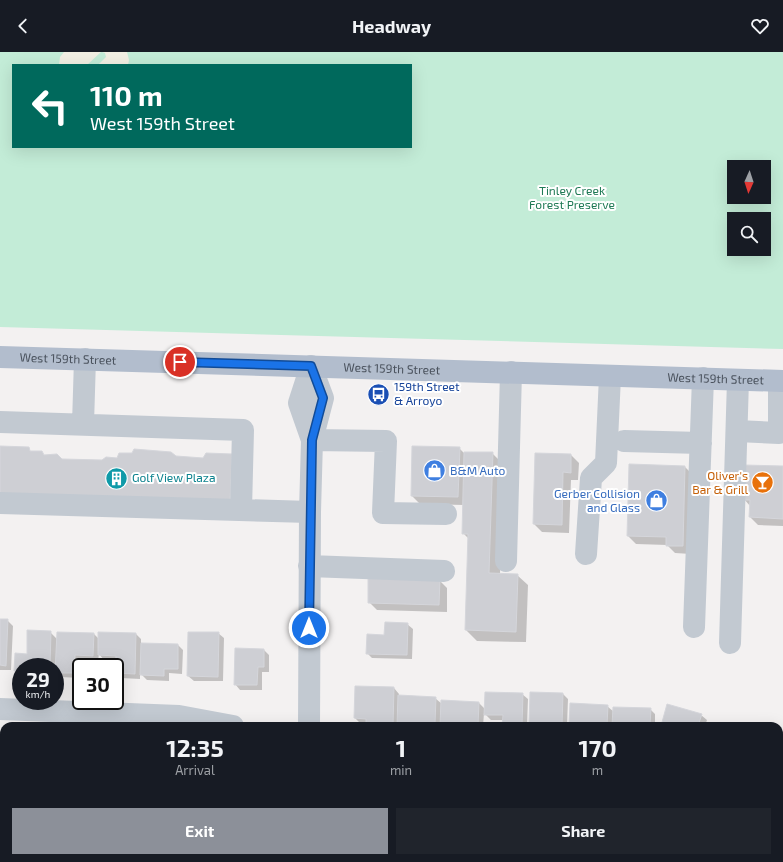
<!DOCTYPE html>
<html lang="en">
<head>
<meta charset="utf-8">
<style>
	body { margin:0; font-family:"Exo 2",sans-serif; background:#20242c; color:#f1f3f6; height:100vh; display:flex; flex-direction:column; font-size:15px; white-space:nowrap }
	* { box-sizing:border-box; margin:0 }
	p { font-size:13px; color:#9ea1a6 }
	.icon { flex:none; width:22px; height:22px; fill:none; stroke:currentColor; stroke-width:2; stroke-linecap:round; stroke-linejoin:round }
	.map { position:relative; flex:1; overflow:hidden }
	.sheet { position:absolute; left:0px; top:670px; width:783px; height:140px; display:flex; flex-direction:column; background:#171b24; border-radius:12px 12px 0 0; box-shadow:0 4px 16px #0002 }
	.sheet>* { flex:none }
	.hud { position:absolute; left:12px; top:12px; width:400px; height:84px; border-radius:0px; box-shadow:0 4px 16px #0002; background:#00695c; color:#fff; overflow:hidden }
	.needle { width:26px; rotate:183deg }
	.controls { position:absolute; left:727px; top:108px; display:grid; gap:8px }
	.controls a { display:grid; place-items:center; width:44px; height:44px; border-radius:0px; background:#171b24; box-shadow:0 4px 16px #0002; font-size:20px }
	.speed { position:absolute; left:12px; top:606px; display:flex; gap:8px; font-size:20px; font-weight:700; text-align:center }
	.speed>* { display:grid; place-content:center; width:52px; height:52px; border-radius:50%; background:#171b24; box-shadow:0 4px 16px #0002; line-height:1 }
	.speed small { font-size:10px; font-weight:400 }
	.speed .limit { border:2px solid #111; border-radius:6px; background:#fff; color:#111 }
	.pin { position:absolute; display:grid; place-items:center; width:34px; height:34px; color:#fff; margin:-17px; border:2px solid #fff; border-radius:50%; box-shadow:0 1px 4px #0007 }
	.me { position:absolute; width:44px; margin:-22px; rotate:0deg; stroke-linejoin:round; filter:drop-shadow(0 0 3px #0008) }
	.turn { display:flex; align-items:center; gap:14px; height:84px; padding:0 12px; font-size:18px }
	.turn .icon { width:52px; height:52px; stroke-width:2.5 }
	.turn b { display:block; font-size:28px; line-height:34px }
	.eta { display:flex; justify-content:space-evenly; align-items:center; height:68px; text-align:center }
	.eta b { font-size:24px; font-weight:700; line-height:28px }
	.button { display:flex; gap:8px; margin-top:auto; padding:8px 12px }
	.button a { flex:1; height:46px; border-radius:0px; background:#8c9099; color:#fff; font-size:16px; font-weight:700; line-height:46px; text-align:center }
	.button a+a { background:#20242c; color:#f1f3f6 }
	header { display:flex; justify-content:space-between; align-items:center; height:52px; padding:0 12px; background:#171b24; font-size:18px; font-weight:700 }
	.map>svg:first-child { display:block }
	.green { fill:#c3ecd7; fill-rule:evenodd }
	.sand { fill:#f2efe3 }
	.shadow { fill:#0003 }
	.building { fill:#cecfd4; stroke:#d5d6db }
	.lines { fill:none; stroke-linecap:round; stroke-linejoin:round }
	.minor { stroke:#c2c9d1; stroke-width:22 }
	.major { stroke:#b2bdcd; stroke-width:22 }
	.route-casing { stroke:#114b97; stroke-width:10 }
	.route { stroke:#1a73e8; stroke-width:7 }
	.labels { text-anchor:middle; stroke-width:4; stroke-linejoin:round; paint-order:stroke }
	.park-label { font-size:12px; fill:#1f7a55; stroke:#fff }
	.street-label { font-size:12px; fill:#4a525d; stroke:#fff }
	.transit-label { font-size:12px; fill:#164399; stroke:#fff; text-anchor:start }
	.shop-label { font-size:12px; fill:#366cbe; stroke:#fff; text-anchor:start }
	.food-label { font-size:12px; fill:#c56008; stroke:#fff; text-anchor:end }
	.culture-label { font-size:12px; fill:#0d838f; stroke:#fff; text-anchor:start }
</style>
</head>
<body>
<header><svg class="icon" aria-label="back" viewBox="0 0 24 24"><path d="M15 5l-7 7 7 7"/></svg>Headway<svg class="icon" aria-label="heart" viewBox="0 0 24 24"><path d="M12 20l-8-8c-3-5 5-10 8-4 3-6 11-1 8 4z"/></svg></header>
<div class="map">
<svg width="783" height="810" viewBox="0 0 783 810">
	<rect width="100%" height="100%" fill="#f3f1f1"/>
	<path class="green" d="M0 0H783V297L0 275ZM13 13H411V95H13ZM734 115H764V145H734ZM734 167H764V197H734Z"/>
	<path class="sand" d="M64 0H101L87 13H59L60 5Z
		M102 0H127L129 8 128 13H98L106 5 105 1Z"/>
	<path class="shadow" d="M459 396 464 401H492L503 412 500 522 517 523 528 533 526 590 477 589 466 578 469 487 463 481 464 453 420 452 412 444Z
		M571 403 579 411 578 428H571L569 481 542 480 534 472Z
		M630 413 685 415 693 423 691 502 675 501 667 493 636 492 628 484Z
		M783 415V474L758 473 750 465V454L744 447Z
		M439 528 447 536V560L377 558 369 550Z
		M0 568H7L13 574 11 618H0Z
		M407 572 413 577 412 607 372 606 367 601Z
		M50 580 57 587 94 582 99 587 136 582 141 587V592L178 593 183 598 182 622 169 621V629L147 628 140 621V627L121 626 116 621 117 608H104L99 602 98 609 80 608V626L61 625 55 619V615H21L20 624 15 619 28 603Z
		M218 581 224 586 223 629H194L188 624Z
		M236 597 264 598 269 603V620H262V638H240L235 632Z
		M394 636 399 642V645L435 646 442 652 479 651 486 658 522 642 528 647 527 674H503V668H491L484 661 483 674H367V671H360L355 666Z
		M563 642 568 647 567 674H530Z
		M607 654 614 660 650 657 655 662V674H570Z
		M701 663 707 668 705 674H662Z
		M0 738H4V780L0 781Z
		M209 806H219L237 810H208Z
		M237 806H255L254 809Z
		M338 806H381L384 809 337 810Z
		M477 806H503L502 810H481Z
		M505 806H531V810H507Z
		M554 806H596L592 810H557Z
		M713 806H758L757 810H713Z"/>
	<path class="building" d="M0 394 29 395 30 399H42L44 403 57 402 62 407 102 408 106 405 117 406 119 401H132L134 397 171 400 176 404 203 406 206 401 232 402 230 449 0 443Z
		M412 394 460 395 458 445 411 444Z
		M464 400H493L489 521 518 522 516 580 465 578 468 482H462Z
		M535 401 571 402V421L563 420 562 473 533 472Z
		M629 412 685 414 683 494H666V485L627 484Z
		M744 413 783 414V467L749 465 750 448H743Z
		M368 526 440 527 439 553 368 551Z
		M0 567H8L6 614 0 613Z
		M385 570 408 571 407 603 366 602 367 582 384 583Z
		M27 578 51 579 50 615H21V619H14L15 601 27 602Z
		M57 580 94 581 93 604 75 603V621H55Z
		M98 580 136 581 135 622 115 621 116 604 98 603Z
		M188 580H219L218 625 187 624Z
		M141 591 178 592V617H164V624L140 623Z
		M235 596 264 597V615H258L257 633H234Z
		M355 634 394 635 393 674H366V667L354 666Z
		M485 640 523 641 522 674H502L503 663H484Z
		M530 640 563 641 562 674H529Z
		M398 643 436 645 435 672 421 671V674H397Z
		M441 648 479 650 478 674H440Z
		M570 651 608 653 607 674H569Z
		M667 652 702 662 698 674H661Z
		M613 655 651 656 650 674H612Z
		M0 737H4V775H0Z
		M208 806H224L237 809 207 810Z
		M337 806H379L378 810H336Z
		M504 806H526V808H504Z
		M553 806H586L582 810H556Z
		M712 806H753V810H712Z"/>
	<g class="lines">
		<path class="minor" d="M311 314 299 351 312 388
			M0 370 243 378 241 458
			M83 372 85 307
			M737 379 779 381V329
			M312 388 386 389 383 461 446 462
			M624 389 701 391
			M0 451 310 460
			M586 502 591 426 606 411 610 324
			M506 509 511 320
			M309 514 444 519
			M694 575 703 326
			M730 591 738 328
			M0 657 179 664 233 674
			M309 674 310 460 312 388 323 346 311 314
			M659 806 661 810
			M290 810 291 806"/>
		<path class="major" id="s1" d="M0 305 783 329"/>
	</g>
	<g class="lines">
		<defs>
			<path id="route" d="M180 310 311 314 323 346 312 388 309 576"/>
		</defs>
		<use href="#route" class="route-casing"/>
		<use href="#route" class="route"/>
	</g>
	<defs>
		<symbol id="bus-disc" viewBox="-11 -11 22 22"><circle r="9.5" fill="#1a4fb4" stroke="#fff"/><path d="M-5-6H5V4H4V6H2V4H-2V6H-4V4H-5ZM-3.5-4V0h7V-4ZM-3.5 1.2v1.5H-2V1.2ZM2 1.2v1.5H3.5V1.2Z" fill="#fff"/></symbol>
		<symbol id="shop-disc" viewBox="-11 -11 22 22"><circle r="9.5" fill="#3f7fe0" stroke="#fff"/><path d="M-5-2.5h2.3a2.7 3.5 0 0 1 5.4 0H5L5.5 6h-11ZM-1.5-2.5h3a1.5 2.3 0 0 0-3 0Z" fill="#fff"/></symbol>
		<symbol id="building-disc" viewBox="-11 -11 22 22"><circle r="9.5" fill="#0f9aa8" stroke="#fff"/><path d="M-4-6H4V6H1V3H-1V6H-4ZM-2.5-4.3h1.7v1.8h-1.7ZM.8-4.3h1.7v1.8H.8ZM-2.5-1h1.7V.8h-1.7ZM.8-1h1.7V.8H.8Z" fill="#fff"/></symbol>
		<symbol id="bar-disc" viewBox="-11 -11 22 22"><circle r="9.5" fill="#e8710a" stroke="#fff"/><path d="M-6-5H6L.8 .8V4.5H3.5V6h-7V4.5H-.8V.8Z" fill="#fff"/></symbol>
	</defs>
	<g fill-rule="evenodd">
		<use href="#bus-disc" x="366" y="330" width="25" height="25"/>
		<use href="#shop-disc" x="422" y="406" width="25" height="25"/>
		<use href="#building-disc" x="104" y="414" width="25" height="25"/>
		<use href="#bar-disc" x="750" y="418" width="25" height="25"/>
		<use href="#shop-disc" x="644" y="436" width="25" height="25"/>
	</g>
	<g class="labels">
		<g class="park-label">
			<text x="572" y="143">Tinley Creek<tspan x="572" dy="14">Forest Preserve</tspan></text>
		</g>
		<g class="street-label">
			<text dy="4" stroke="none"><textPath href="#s1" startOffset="68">West 159th Street</textPath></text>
			<text dy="4" stroke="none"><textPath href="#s1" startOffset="392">West 159th Street</textPath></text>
			<text dy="4" stroke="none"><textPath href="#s1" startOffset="716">West 159th Street</textPath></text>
		</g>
		<g class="transit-label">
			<text x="394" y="339">159th Street<tspan x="394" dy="14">&amp; Arroyo</tspan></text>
		</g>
		<g class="shop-label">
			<text x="450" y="423">B&amp;M Auto</text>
			<text x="640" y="446" text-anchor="end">Gerber Collision<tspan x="640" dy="14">and Glass</tspan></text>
		</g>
		<g class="food-label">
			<text x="748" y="428">Oliver's<tspan x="748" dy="14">Bar &amp; Grill</tspan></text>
		</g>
		<g class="culture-label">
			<text x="132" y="430">Golf View Plaza</text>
		</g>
	</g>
</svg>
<div class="controls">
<a><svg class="needle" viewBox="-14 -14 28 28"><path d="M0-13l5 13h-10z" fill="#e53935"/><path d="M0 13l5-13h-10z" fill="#9ea1a6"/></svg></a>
<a><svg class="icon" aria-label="search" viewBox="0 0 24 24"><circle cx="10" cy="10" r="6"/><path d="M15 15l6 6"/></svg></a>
</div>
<div class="speed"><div>29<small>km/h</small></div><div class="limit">30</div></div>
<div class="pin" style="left:180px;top:310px;background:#d93025"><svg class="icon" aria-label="arrive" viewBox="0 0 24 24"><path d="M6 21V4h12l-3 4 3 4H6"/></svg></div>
<svg class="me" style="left:309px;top:576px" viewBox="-20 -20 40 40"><circle r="17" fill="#1a73e8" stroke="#fff" stroke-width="3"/><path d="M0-11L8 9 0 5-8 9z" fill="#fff"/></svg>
<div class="hud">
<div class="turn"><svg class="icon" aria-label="left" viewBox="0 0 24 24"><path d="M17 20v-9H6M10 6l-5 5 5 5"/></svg><div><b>110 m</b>West 159th Street</div></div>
</div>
<section class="sheet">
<div class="eta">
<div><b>12:35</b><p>Arrival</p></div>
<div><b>1</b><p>min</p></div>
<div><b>170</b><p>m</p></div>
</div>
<div class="button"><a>Exit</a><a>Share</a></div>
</section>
</div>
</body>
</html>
